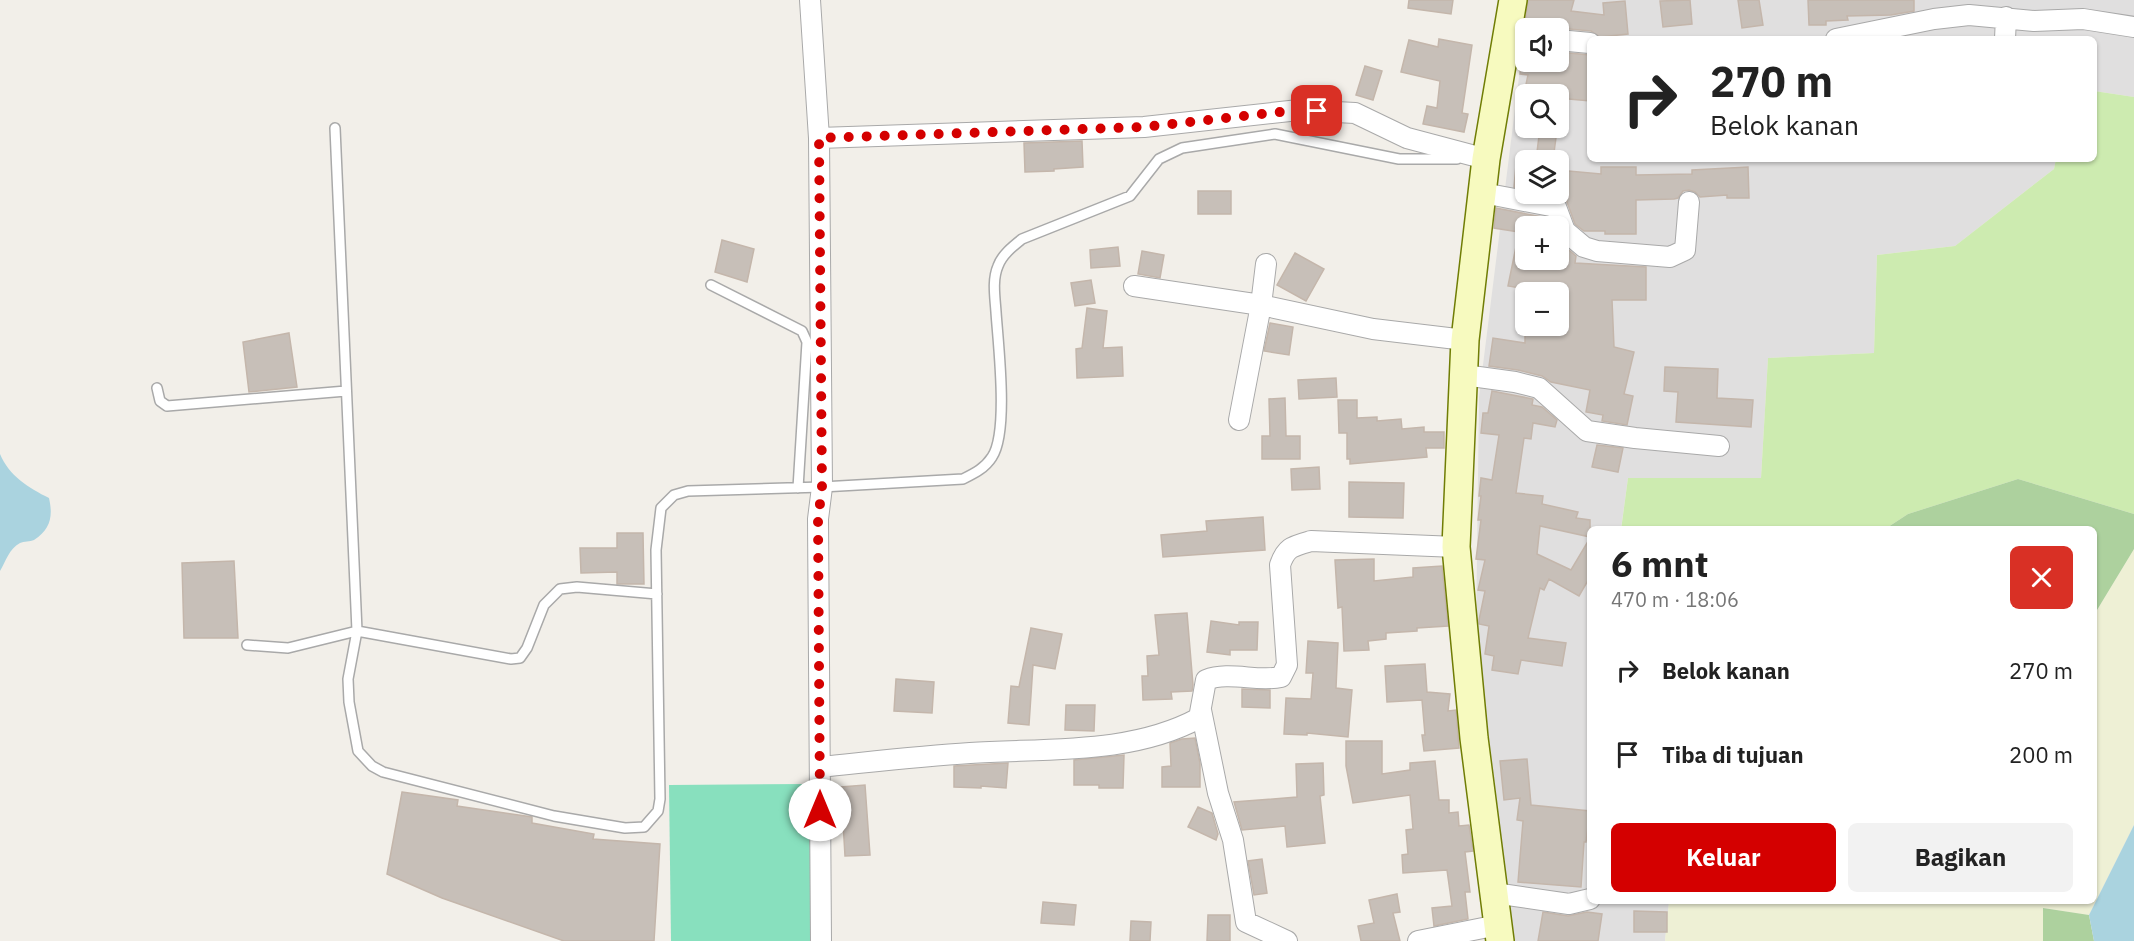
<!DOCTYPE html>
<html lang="id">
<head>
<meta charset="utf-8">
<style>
	body { margin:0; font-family:"IBM Plex Sans",sans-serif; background:#f2f2f2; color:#222; height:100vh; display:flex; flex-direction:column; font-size:22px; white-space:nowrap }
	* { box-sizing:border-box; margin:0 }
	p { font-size:20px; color:#767676 }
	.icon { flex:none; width:33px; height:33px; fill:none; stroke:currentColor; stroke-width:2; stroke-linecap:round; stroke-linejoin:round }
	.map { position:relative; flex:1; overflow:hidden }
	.panel { position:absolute; left:1587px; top:526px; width:510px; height:378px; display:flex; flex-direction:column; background:#fff; border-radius:9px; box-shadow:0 2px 4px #0004 }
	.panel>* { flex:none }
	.top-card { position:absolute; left:1587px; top:36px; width:510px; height:126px; border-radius:9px; box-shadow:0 2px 4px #0004; background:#fff; color:#222; overflow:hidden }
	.buttons { position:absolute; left:1515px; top:18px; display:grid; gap:12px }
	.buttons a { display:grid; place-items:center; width:54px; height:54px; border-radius:9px; background:#fff; box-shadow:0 2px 4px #0004; font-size:30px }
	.pin { position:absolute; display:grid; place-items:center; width:51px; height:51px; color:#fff; margin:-26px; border-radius:12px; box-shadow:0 3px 9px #0006 }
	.me { position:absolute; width:66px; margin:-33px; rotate:0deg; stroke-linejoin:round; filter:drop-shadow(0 0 4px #0008) }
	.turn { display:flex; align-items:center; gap:21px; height:126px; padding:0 24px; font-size:27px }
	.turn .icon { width:78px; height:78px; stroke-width:2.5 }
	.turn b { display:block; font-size:42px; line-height:51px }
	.round { display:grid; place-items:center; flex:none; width:63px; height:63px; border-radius:9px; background:#f2f2f2 }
	.summary { display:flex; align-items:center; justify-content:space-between; height:102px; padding:0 24px }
	h1 { font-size:36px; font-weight:800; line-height:45px }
	.action { display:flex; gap:12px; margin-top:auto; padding:12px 24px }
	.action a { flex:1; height:69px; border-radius:9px; background:#d40000; color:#fff; font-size:24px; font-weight:800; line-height:69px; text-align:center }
	.action a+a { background:#f2f2f2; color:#222 }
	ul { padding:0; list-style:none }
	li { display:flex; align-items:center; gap:18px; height:84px; padding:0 24px }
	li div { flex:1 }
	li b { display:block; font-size:22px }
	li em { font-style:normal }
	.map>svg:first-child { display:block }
	.residential { fill:#e0dfdf; fill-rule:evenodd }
	.farmland { fill:#eef0d5 }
	.grass { fill:#cdebb0 }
	.forest { fill:#add19e }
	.pitch { fill:#88e0be }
	.water { fill:#aad3df }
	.building { fill:#c7bfb8; stroke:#c4b6ab; stroke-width:1.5 }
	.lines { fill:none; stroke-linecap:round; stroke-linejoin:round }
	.lane-casing { stroke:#a9a9a9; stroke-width:12 }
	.street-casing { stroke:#a9a9a9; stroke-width:22 }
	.secondary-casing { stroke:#707d05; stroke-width:30 }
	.lane { stroke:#fff; stroke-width:9 }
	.street { stroke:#fff; stroke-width:20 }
	.secondary { stroke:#f7fabf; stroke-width:27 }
	.route { stroke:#d40000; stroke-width:10; stroke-dasharray:0 18 }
</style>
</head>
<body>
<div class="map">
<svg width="2134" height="941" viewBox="0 0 2134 941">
	<rect width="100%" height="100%" fill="#f2efe9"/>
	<path class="residential" d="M1529 0H2134V97L2094 91V39H1590V159H2056L2054 169 1955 246 1877 255 1874 353 1768 358 1761 478H1628L1621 529 1590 530V902H1669L1665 941H1514L1476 633 1479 397 1525 29 1526 62H1558V28H1526ZM1526 94H1558V128H1526ZM1526 160H1558V194H1526ZM1526 226H1558V260H1526ZM1526 292H1558V326H1526Z"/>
	<path class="farmland" d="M2134 549V825L2089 915 2043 908V941H1665L1669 902H2094V615Z"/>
	<path class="grass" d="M2094 91 2134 97V514L2018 479 1908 514 1885 529 1621 530 1628 478H1761L1768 358 1874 353 1877 255 1955 246 2054 169 2056 159H2094Z"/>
	<path class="forest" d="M2018 479 2134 514V549L2094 615V530L1885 529 1908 514Z
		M2043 908 2089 915 2094 941H2043Z"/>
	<path class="pitch" d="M809 784 812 941H671L669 785Z"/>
	<path class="water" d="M0 454C9 476 29 488 49 498 53 516 51 529 34 540 30 542 24 541 20 543 9 549 6 561 0 571Z
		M2134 825V941H2094L2089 915Z"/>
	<path class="building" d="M1409 0H1453L1451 14 1408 8Z
		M1528 0H1574L1571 11 1604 15 1603 3 1625 1 1628 34 1600 37 1591 31 1559 28H1536L1533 24 1525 22Z
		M1690 0 1692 24 1663 27 1660 1Z
		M1738 0H1759L1763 25 1742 28Z
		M1808 0H1914V11L1891 15 1847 16 1848 20 1826 21V25H1809Z
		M1439 39 1472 45 1462 113 1468 114 1464 132 1423 124 1427 106 1437 108 1440 81 1401 72 1409 40 1438 47Z
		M1558 52 1590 55V101L1558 98V94H1524L1528 75 1520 74 1521 62H1558Z
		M1365 66 1382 71 1373 100 1356 95Z
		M1540 128 1557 130 1553 160H1536Z
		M1082 141 1083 167 1054 169V171L1025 172 1024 143Z
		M1516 165 1526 166V189L1514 187Z
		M1601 167H1636V175L1692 174V170L1748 167 1749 198H1727V195L1700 197 1695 192 1689 190 1683 191 1678 198 1674 199 1636 200V234H1605V231H1584L1575 224 1567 202 1558 195V170L1601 174Z
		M1198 191H1231V214H1198Z
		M1496 208 1547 218 1550 226H1526V260L1558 265V241L1576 256 1575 263 1646 267V300H1612L1614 347 1634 352 1624 394 1633 396 1627 425 1602 421 1603 415 1586 412 1590 390 1551 382 1542 376 1518 370 1489 366 1493 338 1525 343V326H1558V292H1545L1508 286 1519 232 1494 228Z
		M722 240 754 249 747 282 715 272Z
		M1118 247 1120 266 1091 268 1090 250Z
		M1142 251 1164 255 1160 278 1138 274Z
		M1295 253 1324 269 1306 301 1277 285Z
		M1091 280 1095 303 1075 306 1071 283Z
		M1087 308 1107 311 1103 348 1122 347 1123 376 1077 378 1076 349 1082 348Z
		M1270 323 1293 327 1289 355 1264 351Z
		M289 333 297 387 249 392 243 342Z
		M1665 367 1718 369 1717 398 1753 400 1751 427 1676 422 1678 392 1664 391Z
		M1336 378 1337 397 1299 399 1298 380Z
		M1492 391 1533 399 1532 405 1542 407 1557 420 1555 427 1533 423 1531 439 1524 438 1516 493 1543 496 1542 504 1578 512 1576 518 1590 520V537L1540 526 1537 554 1571 570 1590 538V577L1579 596 1549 579 1544 590 1540 588 1528 638 1566 643 1562 666 1521 660 1518 674 1492 670 1494 656 1485 654 1489 626 1479 624V620L1485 591 1478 590 1485 560 1476 559 1481 520H1478L1481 496H1479L1481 478 1492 480 1499 435 1481 433 1483 413H1488Z
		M1285 398 1286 436H1300V459H1262V436H1270L1269 399Z
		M1338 400H1357V418L1377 417V421L1401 419 1402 429 1424 427V432H1444V448H1426L1427 457 1350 464V459H1347V433H1339Z
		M1597 445 1623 448 1618 472 1592 467Z
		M1319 467 1320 489 1292 490 1291 469Z
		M1349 482 1404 483 1403 518 1349 517Z
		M1263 517 1265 550 1163 557 1161 535 1207 531 1206 521Z
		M617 533H643L644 584H617V572L581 573 580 548H617Z
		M1374 559V581L1413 577V568L1442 566 1448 626 1417 628V631L1386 633V639L1368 641 1369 650 1344 651 1342 607 1338 608 1335 560Z
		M234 561 238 638H184L182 563Z
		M1187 613 1193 685 1192 691 1171 692 1172 699 1143 700 1142 676H1148L1147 656 1159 655 1155 615Z
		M1211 621 1239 625V622H1258L1257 650H1230V655L1207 652Z
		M1031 628 1062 634 1055 669 1033 665 1029 725 1008 723 1011 686 1019 687Z
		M1308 641 1338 643 1336 688 1352 690 1348 737 1307 733V735L1284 734 1286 698 1311 699 1313 673H1306Z
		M1425 664 1427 692 1450 694 1448 711 1456 710 1459 748 1424 751 1422 735H1425L1422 700 1387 702 1385 666Z
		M896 679 934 682 932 713 894 711Z
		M1242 689 1270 690V708L1242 707Z
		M1066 705H1095L1094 731 1065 730Z
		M1195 738 1200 763V787H1162V767L1171 766 1170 743 1182 739Z
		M1346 741H1382V774L1410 770V763L1435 761 1439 800H1449V813L1458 812 1459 826 1469 825 1473 851 1465 852 1470 892H1465L1468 919 1434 926 1432 908 1452 906 1447 870 1403 873 1402 855 1408 854 1406 830 1413 829 1410 795 1353 803 1346 766Z
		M1124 755 1123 788H1099V785H1074V760Z
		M1527 759 1531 805 1590 811 1586 842H1584L1581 887 1518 882 1523 821 1517 820 1520 798 1504 800 1500 761Z
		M1008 763 1006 788 981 786V788L954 787V766Z
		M1323 763 1324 795 1320 796 1325 843 1287 847 1285 826 1242 830 1234 802 1297 797 1296 764Z
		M865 785 870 855 845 856 841 787Z
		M402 792 458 800 457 806 532 817V823L594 834 593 839 660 844 654 941H564L442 898 387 874Z
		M1198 807 1212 813 1218 834 1216 840 1188 827Z
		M1262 859 1267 893 1254 895 1248 861Z
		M1397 894 1400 912 1393 913 1400 941H1361L1358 926 1374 923 1369 900Z
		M1043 902 1076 905 1074 925 1041 923Z
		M1634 911 1667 912V932H1634Z
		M1543 912 1568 916 1587 912 1602 914 1598 941H1538Z
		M1208 915H1230V941H1207Z
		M1131 921 1151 922 1150 941H1130Z"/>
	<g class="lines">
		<defs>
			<path id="lane" d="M335 128 357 631 511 659 520 658 527 648 544 605 560 589 577 587 657 594
				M711 285 802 331 807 342 798 488
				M157 388 160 401 167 406 346 391
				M247 645 288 648 357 631 348 679 349 702 358 751 372 766 383 772 554 816 625 828 644 827 658 811 660 799 656 550 661 508 674 495 688 491 822 487 963 479C975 473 985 468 992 457 1009 432 998 343 996 312 995 297 992 280 998 266 1002 255 1012 247 1022 239L1130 196 1159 159 1182 148 1275 134 1399 159H1457"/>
			<path id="street" d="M810 0 819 138 822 487 818 519 821 941
				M1507 31 1526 34
				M1836 39 1934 19 1969 15 2034 21 2083 19 2134 27
				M2005 39 2006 17
				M1558 40 1590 43
				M819 138 1144 127 1299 110 1355 113 1407 138 1486 159
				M1483 193 1556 207 1565 231 1584 247 1597 251 1670 257 1685 250 1689 202
				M1134 286 1261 305 1373 329 1465 340
				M1464 375 1515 382 1539 388 1587 431 1635 438 1719 446
				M1239 420 1261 305 1266 264
				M1201 710 1218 793 1233 840 1246 922 1287 941
				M820 767C870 762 920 756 970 753 1045 748 1131 755 1199 718L1206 680C1229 671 1257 682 1281 677L1287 665 1280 565C1286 547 1293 546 1311 541L1456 547
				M1494 893 1569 904 1590 899
				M1418 941 1498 925"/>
			<path id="secondary" d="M1500 941 1474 738 1456 547 1465 340 1486 159 1513 0"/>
		</defs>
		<use href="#lane" class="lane-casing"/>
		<use href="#street" class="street-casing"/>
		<use href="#secondary" class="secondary-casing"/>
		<use href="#lane" class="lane"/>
		<use href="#street" class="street"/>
		<use href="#secondary" class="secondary"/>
	</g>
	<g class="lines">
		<path class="route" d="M820 810 818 519 822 488 819 138 1144 127 1299 110 1317 111"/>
	</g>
</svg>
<div class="buttons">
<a><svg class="icon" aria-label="sound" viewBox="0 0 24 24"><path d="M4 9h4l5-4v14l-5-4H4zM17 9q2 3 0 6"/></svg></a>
<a><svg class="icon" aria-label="search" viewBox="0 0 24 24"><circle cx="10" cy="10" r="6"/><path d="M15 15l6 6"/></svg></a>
<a><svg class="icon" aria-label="layers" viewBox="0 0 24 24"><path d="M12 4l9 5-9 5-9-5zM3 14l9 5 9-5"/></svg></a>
<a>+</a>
<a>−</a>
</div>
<div class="pin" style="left:1317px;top:111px;background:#d93025"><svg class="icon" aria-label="arrive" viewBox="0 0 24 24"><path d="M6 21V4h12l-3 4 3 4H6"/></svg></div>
<svg class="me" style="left:820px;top:810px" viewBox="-20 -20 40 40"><circle r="19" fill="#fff"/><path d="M0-13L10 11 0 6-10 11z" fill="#d40000"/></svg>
<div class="top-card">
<div class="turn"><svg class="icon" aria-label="right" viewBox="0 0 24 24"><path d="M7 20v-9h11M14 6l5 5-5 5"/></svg><div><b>270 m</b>Belok kanan</div></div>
</div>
<section class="panel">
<div class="summary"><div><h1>6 mnt</h1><p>470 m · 18:06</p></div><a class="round" style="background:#d93025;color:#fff"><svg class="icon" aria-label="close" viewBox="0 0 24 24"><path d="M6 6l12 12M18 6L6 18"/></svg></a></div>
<ul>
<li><svg class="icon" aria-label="right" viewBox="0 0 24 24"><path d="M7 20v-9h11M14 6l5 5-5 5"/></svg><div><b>Belok kanan</b></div><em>270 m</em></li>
<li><svg class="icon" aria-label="arrive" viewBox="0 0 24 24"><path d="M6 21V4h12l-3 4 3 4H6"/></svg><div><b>Tiba di tujuan</b></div><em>200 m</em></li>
</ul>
<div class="action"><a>Keluar</a><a>Bagikan</a></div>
</section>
</div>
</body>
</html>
